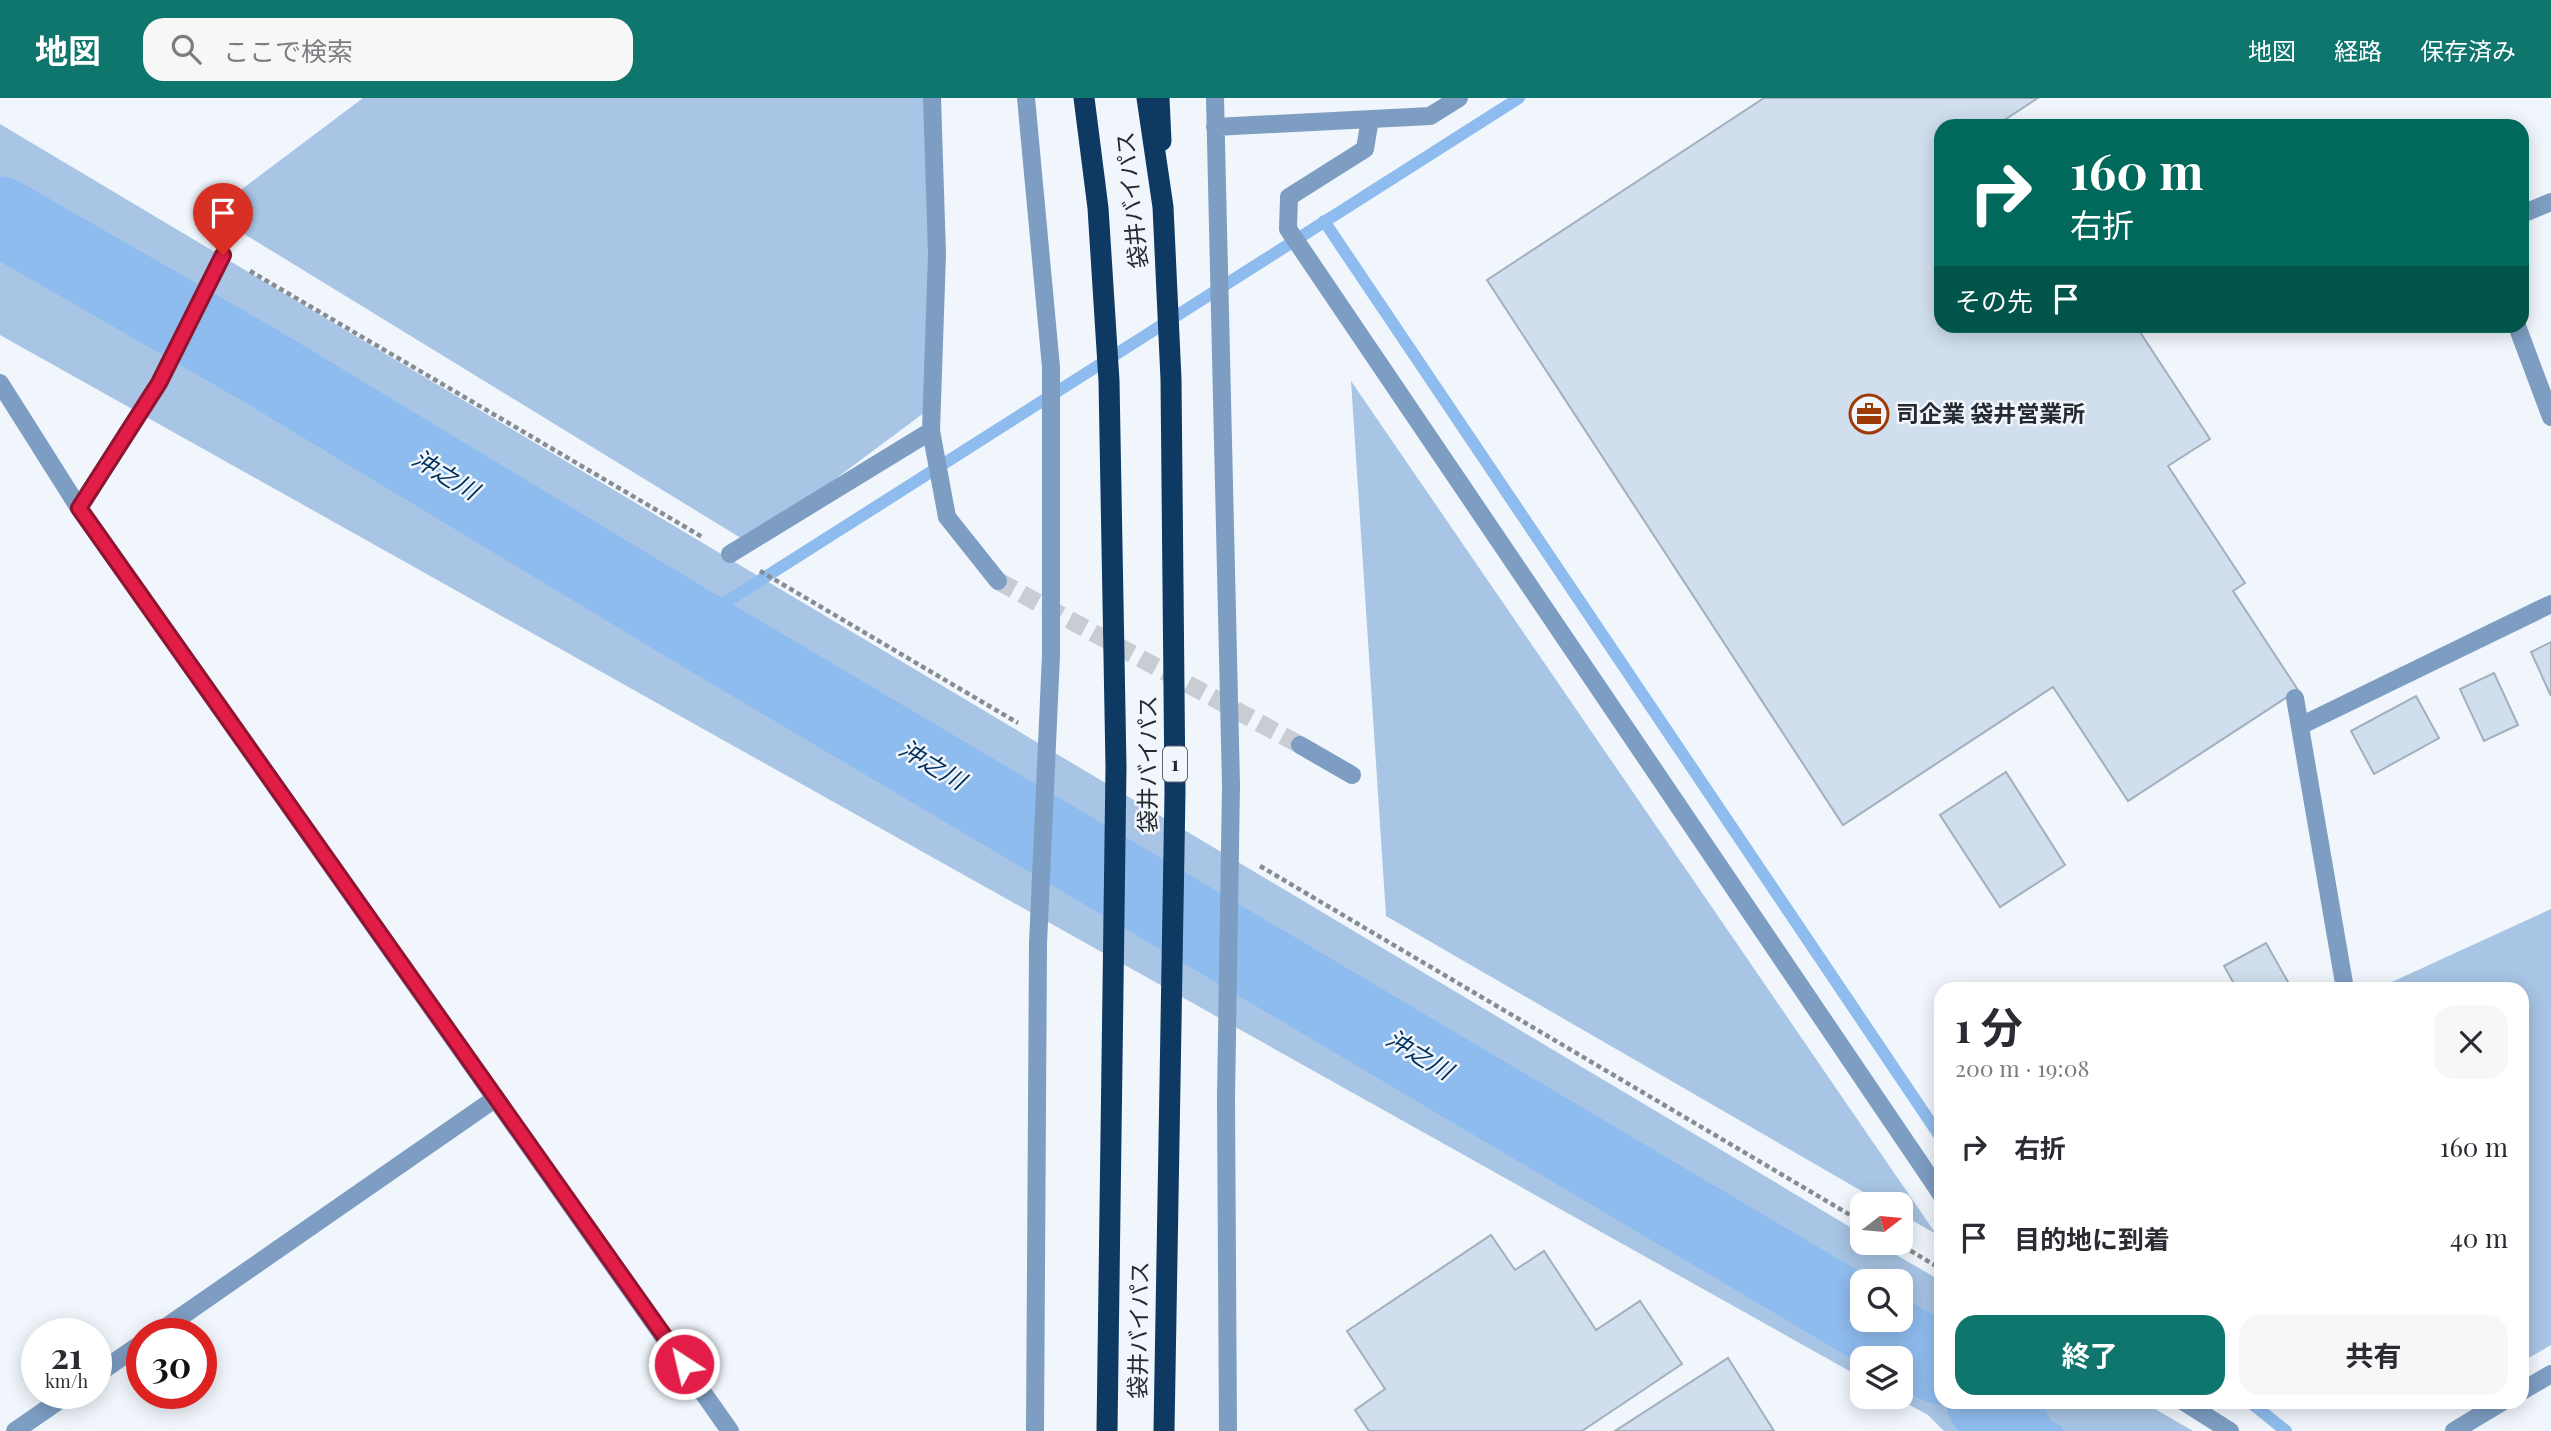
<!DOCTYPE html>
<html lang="ja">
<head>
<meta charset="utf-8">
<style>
	body { margin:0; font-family:"Playfair Display","Noto Sans JP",serif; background:#f7f7f7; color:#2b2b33; height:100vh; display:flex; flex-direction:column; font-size:26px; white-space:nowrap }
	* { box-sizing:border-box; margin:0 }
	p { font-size:23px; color:#7c7c81 }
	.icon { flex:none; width:38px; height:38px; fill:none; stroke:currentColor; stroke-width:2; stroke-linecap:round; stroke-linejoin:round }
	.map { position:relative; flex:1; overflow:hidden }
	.side { position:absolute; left:1934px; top:884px; width:595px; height:427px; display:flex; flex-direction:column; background:#fff; border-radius:21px; box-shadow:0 4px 18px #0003 }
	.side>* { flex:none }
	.hud { position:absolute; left:1934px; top:21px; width:595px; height:214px; border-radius:21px; box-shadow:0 4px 18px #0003; background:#00695c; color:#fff; overflow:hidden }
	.needle { width:46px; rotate:74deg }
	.controls { position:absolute; left:1850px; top:1094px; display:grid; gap:14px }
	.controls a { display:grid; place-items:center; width:63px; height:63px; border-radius:14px; background:#fff; box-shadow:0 4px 18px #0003; font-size:35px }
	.speed { position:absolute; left:21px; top:1220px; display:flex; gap:14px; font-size:35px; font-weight:700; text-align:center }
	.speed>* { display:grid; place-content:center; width:91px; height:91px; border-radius:50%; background:#fff; box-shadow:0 4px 18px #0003; line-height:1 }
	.speed small { font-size:18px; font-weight:400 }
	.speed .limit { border:10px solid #d22; background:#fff; color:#111 }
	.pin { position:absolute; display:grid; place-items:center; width:60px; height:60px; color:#fff; margin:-72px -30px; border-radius:50% 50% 50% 0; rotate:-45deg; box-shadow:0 0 7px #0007 }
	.pin .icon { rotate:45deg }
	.me { position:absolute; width:77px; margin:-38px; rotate:325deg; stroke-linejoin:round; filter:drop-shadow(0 0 5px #0008) }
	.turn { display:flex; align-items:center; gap:24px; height:147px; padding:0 21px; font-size:32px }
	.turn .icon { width:91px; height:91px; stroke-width:2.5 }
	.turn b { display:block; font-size:49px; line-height:60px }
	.then { display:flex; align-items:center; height:66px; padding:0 21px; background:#0003; gap:14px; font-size:26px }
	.round { display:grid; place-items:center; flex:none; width:74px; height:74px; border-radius:21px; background:#f7f7f7 }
	.overview { display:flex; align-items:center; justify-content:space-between; height:119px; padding:0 21px }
	h1 { font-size:42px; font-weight:700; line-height:52px }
	.primary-button { display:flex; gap:14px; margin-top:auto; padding:14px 21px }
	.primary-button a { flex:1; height:80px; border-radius:21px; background:#0f766e; color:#fff; font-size:28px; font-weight:700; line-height:80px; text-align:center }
	.primary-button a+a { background:#f7f7f7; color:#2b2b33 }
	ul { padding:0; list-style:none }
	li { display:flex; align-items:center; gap:21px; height:91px; padding:0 21px }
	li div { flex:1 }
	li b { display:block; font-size:26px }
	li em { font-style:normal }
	header { display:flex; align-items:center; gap:42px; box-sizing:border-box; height:98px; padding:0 35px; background:#0f766e; color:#fff }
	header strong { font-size:33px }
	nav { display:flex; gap:38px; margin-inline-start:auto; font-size:24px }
	.search { width:490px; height:63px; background:#f7f7f7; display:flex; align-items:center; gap:18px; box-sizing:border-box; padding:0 24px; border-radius:21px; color:#7c7c81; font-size:26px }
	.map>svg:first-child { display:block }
	.green { fill:#a8c5e5; fill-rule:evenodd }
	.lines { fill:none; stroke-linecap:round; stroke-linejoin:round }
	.stream { stroke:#8fbcee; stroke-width:12 }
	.river { stroke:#8fbcee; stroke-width:79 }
	.building { fill:#d0deee; stroke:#a1afbe; stroke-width:2 }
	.minor-tunnel { stroke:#c7cdd3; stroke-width:18; stroke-dasharray:18 9; stroke-linecap:butt }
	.path { stroke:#868c92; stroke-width:4.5; stroke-dasharray:5 3.5; stroke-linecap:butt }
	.minor { stroke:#7d9dc2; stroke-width:18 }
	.highway { stroke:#0d3963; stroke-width:21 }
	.minor-bridge { stroke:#7d9dc2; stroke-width:18 }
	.highway-bridge { stroke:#0d3963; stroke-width:21 }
	.route-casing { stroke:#92132f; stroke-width:18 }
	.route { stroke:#e11d48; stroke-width:12 }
	.labels { text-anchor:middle; stroke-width:5; stroke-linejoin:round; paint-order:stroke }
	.shield { fill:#f0f6fc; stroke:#62676d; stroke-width:2 }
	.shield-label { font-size:21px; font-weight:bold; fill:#252a30 }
	.street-label { font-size:23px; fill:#252a30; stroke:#f0f6fc }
	.poi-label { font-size:23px; font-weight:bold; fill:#252a30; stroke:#f0f6fc; text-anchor:start }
	.water-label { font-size:24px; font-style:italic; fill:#00315e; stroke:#f0f6fc }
</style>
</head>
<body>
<header>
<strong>地図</strong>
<div class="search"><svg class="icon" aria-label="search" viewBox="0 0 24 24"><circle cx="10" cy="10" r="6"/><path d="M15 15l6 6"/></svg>ここで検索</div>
<nav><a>地図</a><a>経路</a><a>保存済み</a></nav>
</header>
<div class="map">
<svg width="2551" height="1333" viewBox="0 0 2551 1333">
	<rect width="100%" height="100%" fill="#f0f6fc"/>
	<path class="green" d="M363 0H930L932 309 749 445 210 115Z
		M0 26 1862 1136V1144L1876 1145 1941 1183V1304H2143L2193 1333H1944L1928 1317 1895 1299 1900 1298V1260H1862V1280L0 237ZM1862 1183H1900V1222H1862Z
		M1351 283 1936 1136 1901 1116 1900 1106H1884L1386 818Z
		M2551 811V1247L2522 1264V891H2383V888Z"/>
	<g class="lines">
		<path class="stream" d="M1324 123 1941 1040
			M690 527 1519 0
			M2004 1304 2057 1333
			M2250 1304 2286 1333"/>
		<path class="river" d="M0 118 261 268 690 527 1862 1221
			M1863 1222 1941 1267
			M1986 1304 2012 1333"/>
	</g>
	<path class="building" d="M1764 0H2038L1995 28H1941V228H2136L2210 341 2168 368 2245 485 2233 493 2298 592 2128 703 2053 589 1843 727 1487 182Z
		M2551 544V598L2531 554Z
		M2494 575 2518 627 2484 643 2460 591Z
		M2416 598 2439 640 2374 676 2351 633Z
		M2006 674 2065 767 2000 809 1940 717Z
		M2266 845 2292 891H2237L2224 868Z
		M1491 1137 1515 1172 1544 1153 1596 1232 1640 1203 1682 1266 1582 1333H1369L1355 1312 1385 1291 1347 1233Z
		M1728 1260 1774 1333H1615Z"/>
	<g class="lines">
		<path class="minor-tunnel" d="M998 483 1300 647"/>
		<path class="path" d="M250 173 704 440
			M760 473 1018 625
			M1260 768 1862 1124
			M1896 1144 1941 1171"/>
		<path class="minor" d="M932 0 937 156 931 333 947 419 998 483
			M1026 0 1051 269V557
			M1215 0 1231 687
			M1370 21 1365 51 1289 99 1288 131 1941 1096
			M1215 29 1430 18 1459 0
			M2522 116 2551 104
			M2517 228 2551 319
			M0 285 79 410 730 1333
			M79 410 159 285 223 157
			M730 456 931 333
			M2295 600 2345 891
			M2300 628 2551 506
			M1300 647 1352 677
			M1226 1000 1228 1333
			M156 1236 496 1000
			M96 1277 142 1245
			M2522 1293 2551 1276
			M2184 1304 2230 1333
			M15 1333 70 1295
			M1035 1333 1038 846
			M2454 1333 2502 1304"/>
		<path class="highway" d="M1159 0 1161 43"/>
		<path class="minor-bridge" d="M1038 846 1051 557
			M1226 1000 1231 687"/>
		<path class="highway-bridge" d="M1084 0 1098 110 1109 283 1116 669 1107 1333
			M1147 0 1163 109 1171 281 1175 694 1164 1333"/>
	</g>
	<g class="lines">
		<defs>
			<path id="route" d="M223 157 159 285 79 410 684 1266"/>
		</defs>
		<use href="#route" class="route-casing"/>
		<use href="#route" class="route"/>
	</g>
	<defs>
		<symbol id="office-ring" viewBox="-11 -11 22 22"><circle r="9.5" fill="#f0f6fc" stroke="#9e3a06" stroke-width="1.5"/><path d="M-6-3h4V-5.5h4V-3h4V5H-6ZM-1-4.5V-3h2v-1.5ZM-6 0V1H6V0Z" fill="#9e3a06"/></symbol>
	</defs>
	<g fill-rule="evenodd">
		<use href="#office-ring" x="1847" y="294" width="44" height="44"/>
	</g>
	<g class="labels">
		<rect class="shield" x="1163" y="648.5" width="24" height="35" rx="5"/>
		<g class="shield-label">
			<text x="1175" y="673">1</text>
		</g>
		<g class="street-label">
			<text transform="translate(1132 102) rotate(-96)" y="8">袋井バイパス</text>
			<text transform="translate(1148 666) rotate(-90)" y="8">袋井バイパス</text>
			<text transform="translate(1139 1232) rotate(-89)" y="8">袋井バイパス</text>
		</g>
		<g class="poi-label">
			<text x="1896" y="324">司企業 袋井営業所</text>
		</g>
		<g class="water-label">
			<text transform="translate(445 377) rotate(31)" y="8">沖之川</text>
			<text transform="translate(932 667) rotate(31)" y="8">沖之川</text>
			<text transform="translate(1419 957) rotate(31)" y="8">沖之川</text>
		</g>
	</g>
</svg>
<div class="controls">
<a><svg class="needle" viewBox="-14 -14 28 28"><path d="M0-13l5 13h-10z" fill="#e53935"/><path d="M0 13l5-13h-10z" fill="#7c7c81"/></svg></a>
<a><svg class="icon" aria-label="search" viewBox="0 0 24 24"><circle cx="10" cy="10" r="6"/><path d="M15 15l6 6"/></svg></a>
<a><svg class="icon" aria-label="layers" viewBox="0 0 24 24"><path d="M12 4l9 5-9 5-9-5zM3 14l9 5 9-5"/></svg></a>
</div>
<div class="speed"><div>21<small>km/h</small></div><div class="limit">30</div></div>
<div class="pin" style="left:223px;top:157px;background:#d93025"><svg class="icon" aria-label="arrive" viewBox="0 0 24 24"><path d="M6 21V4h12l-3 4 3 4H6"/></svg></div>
<svg class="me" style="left:684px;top:1266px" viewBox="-20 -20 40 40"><circle r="17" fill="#e11d48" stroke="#fff" stroke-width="3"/><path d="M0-11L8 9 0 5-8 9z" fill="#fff"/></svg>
<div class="hud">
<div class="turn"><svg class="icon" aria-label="right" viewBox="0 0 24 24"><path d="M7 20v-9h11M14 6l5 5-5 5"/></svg><div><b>160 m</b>右折</div></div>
<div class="then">その先<svg class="icon" aria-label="arrive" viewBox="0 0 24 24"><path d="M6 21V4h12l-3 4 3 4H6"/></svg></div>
</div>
<section class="side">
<div class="overview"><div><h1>1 分</h1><p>200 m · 19:08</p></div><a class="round"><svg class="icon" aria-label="close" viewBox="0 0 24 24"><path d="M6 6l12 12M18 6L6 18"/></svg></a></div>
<ul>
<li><svg class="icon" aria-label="right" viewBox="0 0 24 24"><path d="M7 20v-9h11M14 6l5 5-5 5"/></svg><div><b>右折</b></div><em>160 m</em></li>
<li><svg class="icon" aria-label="arrive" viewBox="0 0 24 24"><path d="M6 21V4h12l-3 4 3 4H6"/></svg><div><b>目的地に到着</b></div><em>40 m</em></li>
</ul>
<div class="primary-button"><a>終了</a><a>共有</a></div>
</section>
</div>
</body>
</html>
